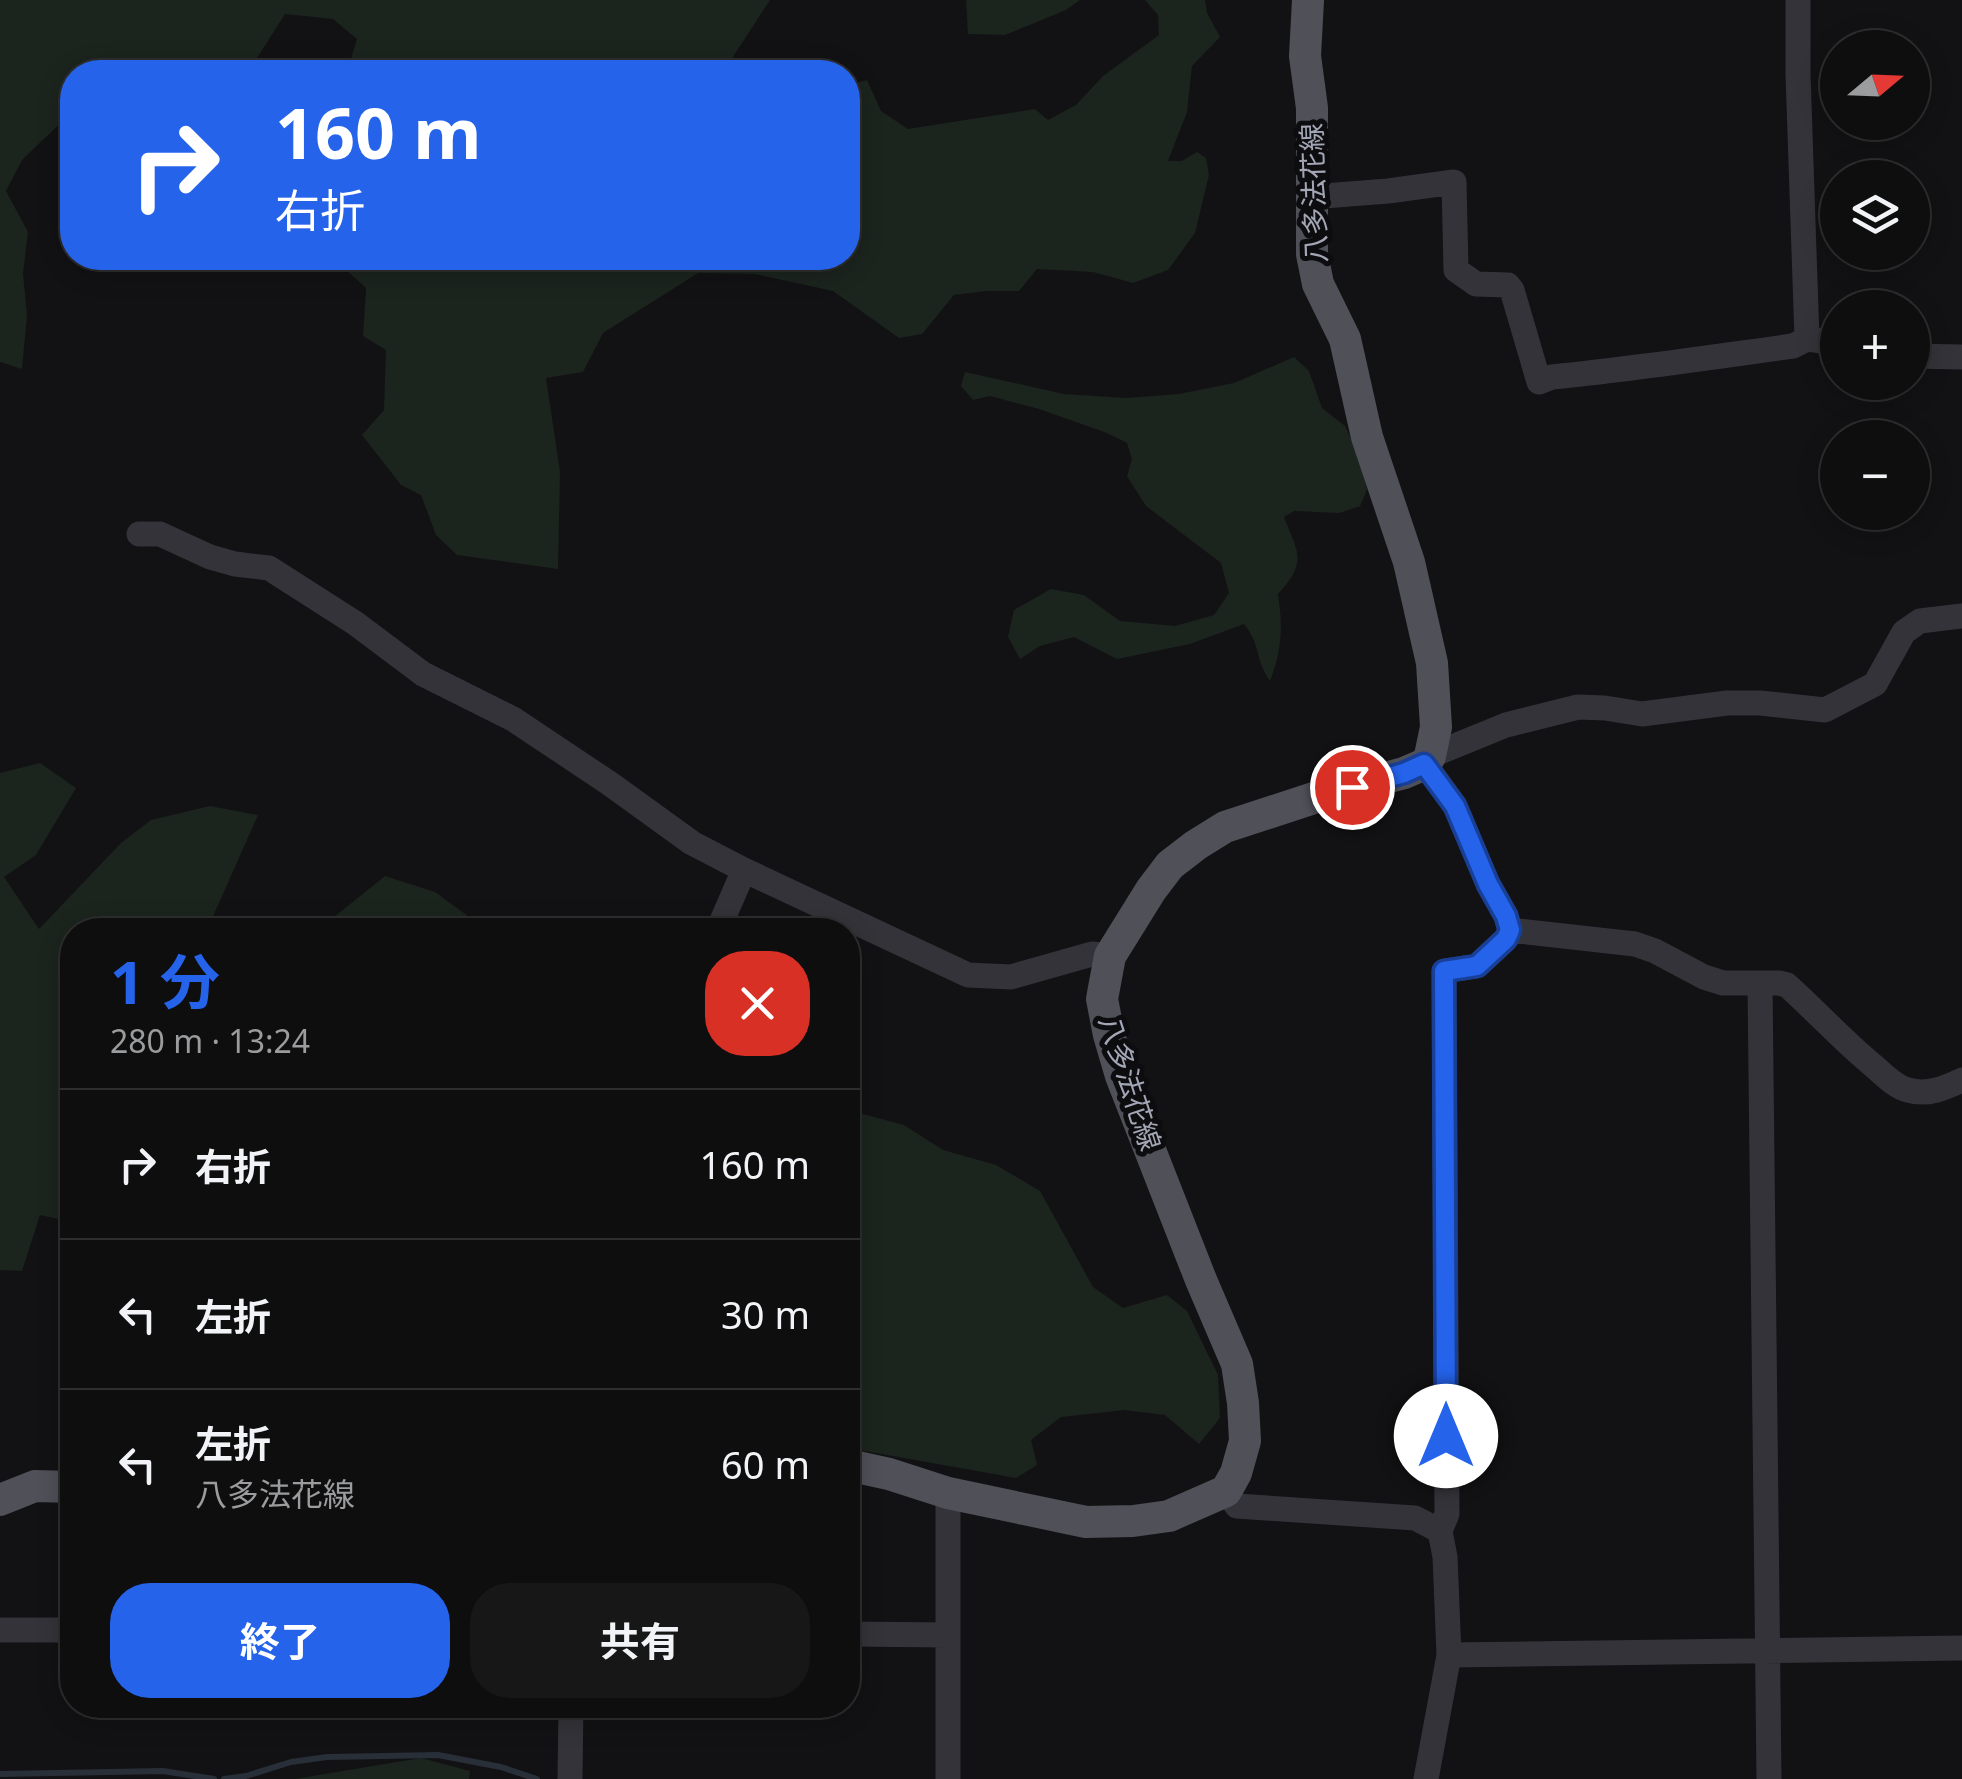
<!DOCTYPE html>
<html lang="ja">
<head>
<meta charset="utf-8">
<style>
	body { margin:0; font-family:"Noto Sans","Noto Sans JP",sans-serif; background:#171718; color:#f1f3f6; height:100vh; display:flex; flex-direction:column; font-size:38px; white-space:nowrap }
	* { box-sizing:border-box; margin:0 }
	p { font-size:32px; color:#9b9c9e }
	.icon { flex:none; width:55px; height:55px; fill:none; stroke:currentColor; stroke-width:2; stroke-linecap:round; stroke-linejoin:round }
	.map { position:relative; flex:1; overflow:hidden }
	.side { position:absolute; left:60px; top:918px; width:800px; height:800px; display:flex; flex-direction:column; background:#0e0e0f; border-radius:40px; box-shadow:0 5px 25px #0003,0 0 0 2px #2e2e2f }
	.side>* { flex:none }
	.top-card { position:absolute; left:60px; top:60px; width:800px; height:210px; border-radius:40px; box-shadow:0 5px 25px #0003,0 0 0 2px #2e2e2f; background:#2563eb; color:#fff; overflow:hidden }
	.needle { width:65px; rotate:71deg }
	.controls { position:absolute; left:1820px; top:30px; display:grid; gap:20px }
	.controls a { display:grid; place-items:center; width:110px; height:110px; border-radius:50%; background:#0e0e0f; box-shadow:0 5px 25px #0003,0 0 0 2px #2e2e2f; font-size:50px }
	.pin { position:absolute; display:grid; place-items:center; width:85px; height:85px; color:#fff; margin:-42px; border:5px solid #fff; border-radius:50%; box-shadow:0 2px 10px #0007 }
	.me { position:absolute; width:110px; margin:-55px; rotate:0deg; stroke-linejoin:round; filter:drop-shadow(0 0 8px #0008) }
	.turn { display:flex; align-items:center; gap:35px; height:210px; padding:0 50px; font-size:45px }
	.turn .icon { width:130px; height:130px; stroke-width:2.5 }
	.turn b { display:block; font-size:70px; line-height:85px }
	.round { display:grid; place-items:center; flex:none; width:105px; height:105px; border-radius:40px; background:#171718 }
	.headline { display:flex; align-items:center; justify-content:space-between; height:170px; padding:0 50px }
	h1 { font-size:60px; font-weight:700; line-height:75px; color:#2563eb }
	.primary-button { display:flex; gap:20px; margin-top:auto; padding:20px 50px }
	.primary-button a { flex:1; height:115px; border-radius:40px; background:#2563eb; color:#fff; font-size:40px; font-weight:700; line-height:115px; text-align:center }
	.primary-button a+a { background:#171718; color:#f1f3f6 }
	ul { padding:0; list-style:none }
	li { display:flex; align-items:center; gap:30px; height:150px; padding:0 50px; border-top:2px solid #2e2e2f }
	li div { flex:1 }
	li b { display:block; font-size:38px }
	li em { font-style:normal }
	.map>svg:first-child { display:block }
	.green { fill:#1c241e }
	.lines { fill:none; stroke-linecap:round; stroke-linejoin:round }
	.stream { stroke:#282f38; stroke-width:6 }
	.minor { stroke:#333339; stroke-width:25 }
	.major { stroke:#4f5058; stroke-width:32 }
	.route-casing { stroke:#184099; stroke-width:25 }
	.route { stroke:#2563eb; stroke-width:18 }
	.labels { text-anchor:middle; stroke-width:10; stroke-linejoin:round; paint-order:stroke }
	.street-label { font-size:28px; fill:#a3a6b5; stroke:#0d0d0f }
</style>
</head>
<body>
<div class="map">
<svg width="1962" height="1779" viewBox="0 0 1962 1779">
	<rect width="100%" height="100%" fill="#121214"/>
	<path class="green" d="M0 0H770L729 63 720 72H347L357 39 333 19 285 14 252 66 244 72H72V112L22 160 6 191 28 232 23 273 27 315 22 369 0 362Z
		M966 0H1080L1066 10 1005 35 968 34Z
		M1145 0H1205L1207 13 1220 37 1192 66 1187 112 1168 161H1182L1197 152 1206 158 1209 175 1195 233 1168 270 1133 283 1093 272 1037 269 1019 291H986L954 295 922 334 899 338 833 291 755 274 698 273 603 333 583 372 546 378 560 472 558 569 457 555 436 535 421 495 401 485 362 435 384 410 386 350 363 336 366 288 333 258H848V85L867 80 881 111 908 129 1035 109 1048 120 1076 105 1103 76 1159 35 1158 15Z
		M1294 357 1309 371 1322 408 1345 426 1359 455 1367 490 1360 506 1339 513 1294 511 1284 517C1299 555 1307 562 1278 594 1283 628 1282 649 1270 681 1255 660 1261 645 1244 624L1190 644 1117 659 1074 637 1040 646 1020 659 1008 637 1014 610 1051 589 1084 595 1120 621 1175 626 1214 615 1229 593 1221 563 1146 506 1127 476 1132 459 1127 443 1107 433 1039 409 990 396 973 400 961 386 965 372 1064 394 1126 398 1179 394 1234 383Z
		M40 763 76 788 36 855 4 877 39 929 121 843 151 820 210 806 258 815 207 930H72V1222L40 1215 22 1271 0 1270V773Z
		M385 876 435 892 487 930H318Z
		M848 1112 859 1113 904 1125 943 1150 996 1165 1040 1191 1093 1287 1123 1308 1167 1295 1187 1311 1218 1375 1220 1418 1199 1444 1165 1415 1124 1410 1061 1417 1031 1440 1037 1465 1016 1478 848 1448Z
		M421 1758 470 1771 469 1779H295Z"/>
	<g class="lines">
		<path class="stream" d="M0 1774 163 1771 214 1779
			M224 1779 246 1776 291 1762 327 1757 438 1755 501 1767 537 1779"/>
		<path class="minor" d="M1798 0V74L1807 339 1838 343
			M1311 197 1388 191 1454 182 1456 270 1476 284 1508 285 1512 290 1539 382 1552 377C1633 369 1713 357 1793 346L1807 339
			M1912 356 1962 357
			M139 534H160L210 557 235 564 269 568 355 623 423 674 513 719 609 783 692 843 744 870 968 975 1011 977 1092 954 1110 956
			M1430 756 1506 725 1578 707 1605 708 1642 714 1727 703H1760L1825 710 1875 684 1904 632 1920 621 1962 616
			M1425 764 1455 806 1488 884 1506 916 1510 930 1506 939 1477 966 1444 971 1447 1514 1440 1531
			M718 930 744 870
			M1510 930 1635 944 1655 951 1704 977 1723 983H1779L1787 985C1817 1012 1844 1042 1876 1068 1885 1076 1896 1087 1908 1090 1927 1096 1945 1088 1962 1080
			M1760 984 1769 1779
			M1226 1491 1237 1506 1415 1518 1440 1531 1445 1557 1449 1655 1426 1779
			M948 1493V1779
			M0 1630H72
			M848 1634 948 1635
			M1449 1655 1962 1648
			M570 1779 571 1705"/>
		<path class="major" d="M848 1465 889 1474 948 1493 1086 1522 1133 1521 1169 1516 1226 1491 1236 1473 1245 1441 1243 1403 1237 1364 1201 1280 1121 1076 1109 1035 1102 999 1110 956 1151 890 1170 865 1196 845 1225 827 1326 794 1404 773 1425 764 1430 756 1436 727 1432 663 1409 562 1367 437 1345 339 1318 284 1312 254V108L1305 56 1308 0
			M0 1500 35 1486 72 1487"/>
	</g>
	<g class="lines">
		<defs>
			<path id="route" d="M1352 787 1404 773 1424 764 1455 806 1488 884 1506 916 1510 930 1506 939 1477 966 1444 971 1446 1436"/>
		</defs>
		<use href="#route" class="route-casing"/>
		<use href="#route" class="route"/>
	</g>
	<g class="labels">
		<g class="street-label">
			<text transform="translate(1314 193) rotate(-92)" y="10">八多法花線</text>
			<text transform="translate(1130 1083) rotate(72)" y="10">八多法花線</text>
		</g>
	</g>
</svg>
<div class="controls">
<a><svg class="needle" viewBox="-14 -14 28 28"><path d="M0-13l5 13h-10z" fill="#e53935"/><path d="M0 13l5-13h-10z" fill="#9b9c9e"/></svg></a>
<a><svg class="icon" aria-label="layers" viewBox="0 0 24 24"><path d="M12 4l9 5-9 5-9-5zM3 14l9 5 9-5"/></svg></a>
<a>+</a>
<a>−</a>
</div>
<div class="pin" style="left:1352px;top:787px;background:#d93025"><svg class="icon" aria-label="arrive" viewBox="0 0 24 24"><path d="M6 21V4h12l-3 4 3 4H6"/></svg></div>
<svg class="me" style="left:1446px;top:1436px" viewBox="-20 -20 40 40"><circle r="19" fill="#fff"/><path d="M0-13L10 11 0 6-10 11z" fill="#2563eb"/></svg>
<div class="top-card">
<div class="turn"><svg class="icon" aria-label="right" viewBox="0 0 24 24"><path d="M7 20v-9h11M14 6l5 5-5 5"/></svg><div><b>160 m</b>右折</div></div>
</div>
<section class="side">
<div class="headline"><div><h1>1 分</h1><p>280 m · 13:24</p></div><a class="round" style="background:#d93025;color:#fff"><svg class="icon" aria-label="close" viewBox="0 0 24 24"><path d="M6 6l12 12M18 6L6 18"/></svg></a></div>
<ul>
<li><svg class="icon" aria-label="right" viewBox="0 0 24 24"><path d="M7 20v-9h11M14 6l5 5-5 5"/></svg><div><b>右折</b></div><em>160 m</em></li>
<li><svg class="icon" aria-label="left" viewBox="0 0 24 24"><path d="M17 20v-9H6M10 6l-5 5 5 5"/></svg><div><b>左折</b></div><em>30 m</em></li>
<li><svg class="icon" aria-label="left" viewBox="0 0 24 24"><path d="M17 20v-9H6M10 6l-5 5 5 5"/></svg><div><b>左折</b><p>八多法花線</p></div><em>60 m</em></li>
</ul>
<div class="primary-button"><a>終了</a><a>共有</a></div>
</section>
</div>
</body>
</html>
